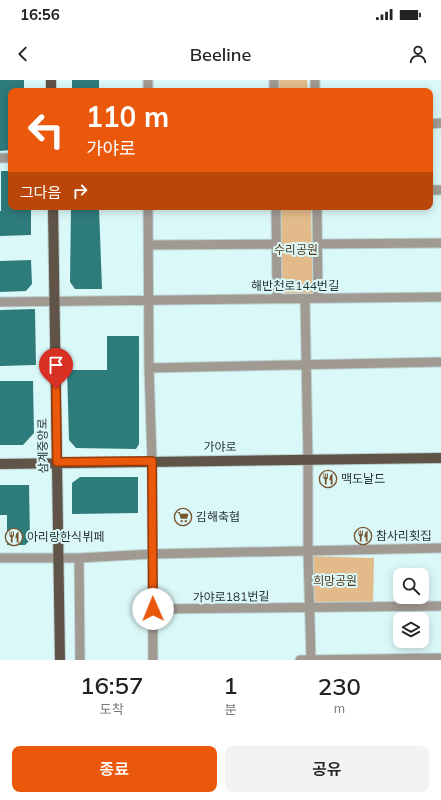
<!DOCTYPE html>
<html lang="ko">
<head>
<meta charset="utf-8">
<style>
	body { margin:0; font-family:Mulish,"Noto Sans KR",sans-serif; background:#f2f2f2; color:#222; height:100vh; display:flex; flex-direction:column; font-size:15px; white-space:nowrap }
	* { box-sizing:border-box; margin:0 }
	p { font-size:13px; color:#767676 }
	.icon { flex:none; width:22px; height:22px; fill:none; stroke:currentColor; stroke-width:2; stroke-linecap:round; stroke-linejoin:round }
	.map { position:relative; height:580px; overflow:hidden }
	.side { display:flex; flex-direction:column; background:#fff; flex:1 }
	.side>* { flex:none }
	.banner { position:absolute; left:8px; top:8px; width:425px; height:122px; border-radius:8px; box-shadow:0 2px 10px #0003; background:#ea580c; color:#fff; overflow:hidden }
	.controls { position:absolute; left:393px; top:488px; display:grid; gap:8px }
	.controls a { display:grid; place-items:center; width:36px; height:36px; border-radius:8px; background:#fff; box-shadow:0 2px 10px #0003; font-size:20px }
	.pin { position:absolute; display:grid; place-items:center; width:34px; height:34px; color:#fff; margin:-41px -17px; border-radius:50% 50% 50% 0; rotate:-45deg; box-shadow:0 0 4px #0007 }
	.pin .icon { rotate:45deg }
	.me { position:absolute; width:44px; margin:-22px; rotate:359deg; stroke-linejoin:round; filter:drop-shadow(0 0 3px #0008) }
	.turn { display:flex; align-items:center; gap:14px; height:84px; padding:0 12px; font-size:18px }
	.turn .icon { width:52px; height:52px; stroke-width:2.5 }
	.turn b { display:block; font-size:28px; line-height:34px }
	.then { display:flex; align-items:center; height:38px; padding:0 12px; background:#0003; gap:8px; font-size:15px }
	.eta { display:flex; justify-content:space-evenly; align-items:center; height:68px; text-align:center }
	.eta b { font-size:24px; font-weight:600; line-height:28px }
	.cta { display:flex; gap:8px; margin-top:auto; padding:8px 12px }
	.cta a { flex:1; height:46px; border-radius:8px; background:#ea580c; color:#fff; font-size:16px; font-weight:600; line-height:46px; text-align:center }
	.cta a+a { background:#f2f2f2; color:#222 }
	.status { display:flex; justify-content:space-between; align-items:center; height:28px; padding:0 20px; background:#fff; direction:ltr }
	.status svg { height:11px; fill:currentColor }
	header { display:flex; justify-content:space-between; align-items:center; height:52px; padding:0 12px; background:#fff; font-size:18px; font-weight:600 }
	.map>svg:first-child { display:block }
	.green { fill:#e3bb8b }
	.building { fill:#2e7b7c }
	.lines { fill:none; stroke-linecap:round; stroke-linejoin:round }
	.minor-casing { stroke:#bbd4d4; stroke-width:11 }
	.major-casing { stroke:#bbd4d4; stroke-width:12 }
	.minor { stroke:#a19a93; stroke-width:9 }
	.major { stroke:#5f5447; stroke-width:10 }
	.route-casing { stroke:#983908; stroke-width:10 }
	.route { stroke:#ea580c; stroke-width:7 }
	.labels { text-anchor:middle; stroke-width:4; stroke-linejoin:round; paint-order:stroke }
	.park-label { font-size:12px; fill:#553a18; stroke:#dbf8f8 }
	.street-label { font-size:12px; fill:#273232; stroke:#dbf8f8 }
	.poi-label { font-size:12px; fill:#273232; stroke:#dbf8f8; text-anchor:start }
</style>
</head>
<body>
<div class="status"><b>16:56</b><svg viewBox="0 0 49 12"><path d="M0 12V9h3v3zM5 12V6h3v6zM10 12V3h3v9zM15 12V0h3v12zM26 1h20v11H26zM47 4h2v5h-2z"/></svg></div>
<header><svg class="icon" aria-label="back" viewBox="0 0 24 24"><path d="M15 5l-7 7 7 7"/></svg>Beeline<svg class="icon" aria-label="person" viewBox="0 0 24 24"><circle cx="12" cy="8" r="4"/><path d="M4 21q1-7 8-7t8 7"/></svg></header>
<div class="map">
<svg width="441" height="580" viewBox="0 0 441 580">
	<rect width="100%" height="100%" fill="#dbf8f8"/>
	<path class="green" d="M276 0H307L308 11H277Z
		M279 127H311L313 214 281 213Z
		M310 476 374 478 373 524 312 525Z"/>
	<path class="building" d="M0 0H24V11H11V70L0 71Z
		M72 0H99V11H72Z
		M1 91H11V127H31V155L0 156V131H1Z
		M71 127H99L102 209H75L70 202Z
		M31 180 32 204 26 211 0 212V181Z
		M35 229 36 285 0 286V230Z
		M107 256H139V364L136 369 76 368 69 360 67 290H107Z
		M0 301H33L34 353 23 365H0Z
		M80 397H138V433L72 434V403Z
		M0 405H29L30 460 25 465H7V435H0Z"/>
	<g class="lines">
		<defs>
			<path id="minor" d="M148 0V11
				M274 0V11
				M315 0V11
				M430 44 441 43
				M0 78H11
				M430 110H441
				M148 127 149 288 152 381 153 580
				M276 127 277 218
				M317 127 318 218
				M318 164 441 163
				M148 165 277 164
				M305 219 308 380V471L311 580
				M0 222C147 219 294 218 441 217
				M149 288 441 282
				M0 478H79L152 474 441 468
				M79 478 80 580
				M153 529 441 526
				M300 580 441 578"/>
			<path id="major" d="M51 0V11
				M53 127 60 580
				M0 384 441 378"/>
		</defs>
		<use href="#minor" class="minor-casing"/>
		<use href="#major" class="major-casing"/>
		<use href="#minor" class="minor"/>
		<use href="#major" class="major"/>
	</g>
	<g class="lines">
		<defs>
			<path id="route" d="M56 309 57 382 152 381 153 529"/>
		</defs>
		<use href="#route" class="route-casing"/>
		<use href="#route" class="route"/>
	</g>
	<defs>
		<symbol id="restaurant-ring" viewBox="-11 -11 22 22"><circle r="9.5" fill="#dbf8f8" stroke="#77562d" stroke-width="1.5"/><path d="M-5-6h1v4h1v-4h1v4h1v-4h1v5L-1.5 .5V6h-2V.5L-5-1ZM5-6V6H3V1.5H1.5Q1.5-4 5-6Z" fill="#77562d"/></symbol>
		<symbol id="supermarket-ring" viewBox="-11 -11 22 22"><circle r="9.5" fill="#dbf8f8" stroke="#77562d" stroke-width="1.5"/><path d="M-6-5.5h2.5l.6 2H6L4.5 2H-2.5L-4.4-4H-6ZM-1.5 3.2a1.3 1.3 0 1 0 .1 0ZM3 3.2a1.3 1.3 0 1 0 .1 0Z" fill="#77562d"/></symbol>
	</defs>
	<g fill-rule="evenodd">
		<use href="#restaurant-ring" x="318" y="389" width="20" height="20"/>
		<use href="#supermarket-ring" x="173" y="427" width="20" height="20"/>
		<use href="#restaurant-ring" x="353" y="446" width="20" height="20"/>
		<use href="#restaurant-ring" x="4" y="447" width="20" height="20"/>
	</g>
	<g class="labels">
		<g class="park-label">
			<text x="296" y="174">수리공원</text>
			<text x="335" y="505">희망공원</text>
		</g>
		<g class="street-label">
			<text x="295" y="210">해반천로144번길</text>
			<text transform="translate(43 366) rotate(-91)" y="4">삼계중앙로</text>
			<text x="220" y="371">가야로</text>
			<text transform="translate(231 517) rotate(-1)" y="4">가야로181번길</text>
		</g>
		<g class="poi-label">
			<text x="341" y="403">맥도날드</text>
			<text x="196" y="441">김해축협</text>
			<text x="376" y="460">참사리횟집</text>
			<text x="27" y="461">아리랑한식뷔페</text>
		</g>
	</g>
</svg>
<div class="controls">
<a><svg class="icon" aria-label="search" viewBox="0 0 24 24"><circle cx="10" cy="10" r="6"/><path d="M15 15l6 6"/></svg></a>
<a><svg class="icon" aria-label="layers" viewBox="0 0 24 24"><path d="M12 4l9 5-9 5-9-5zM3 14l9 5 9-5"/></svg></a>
</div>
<div class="pin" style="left:56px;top:309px;background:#d93025"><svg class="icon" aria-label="arrive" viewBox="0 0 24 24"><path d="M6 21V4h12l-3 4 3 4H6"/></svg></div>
<svg class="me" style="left:153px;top:529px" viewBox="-20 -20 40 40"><circle r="19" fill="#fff"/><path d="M0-13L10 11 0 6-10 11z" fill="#ea580c"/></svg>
<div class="banner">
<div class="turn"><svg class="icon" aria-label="left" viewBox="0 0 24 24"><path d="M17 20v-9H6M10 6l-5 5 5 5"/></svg><div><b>110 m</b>가야로</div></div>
<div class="then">그다음<svg class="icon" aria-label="right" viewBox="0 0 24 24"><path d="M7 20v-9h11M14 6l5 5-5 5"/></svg></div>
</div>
</div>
<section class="side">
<div class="eta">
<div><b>16:57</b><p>도착</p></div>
<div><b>1</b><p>분</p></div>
<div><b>230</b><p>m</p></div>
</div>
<div class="cta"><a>종료</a><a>공유</a></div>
</section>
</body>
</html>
